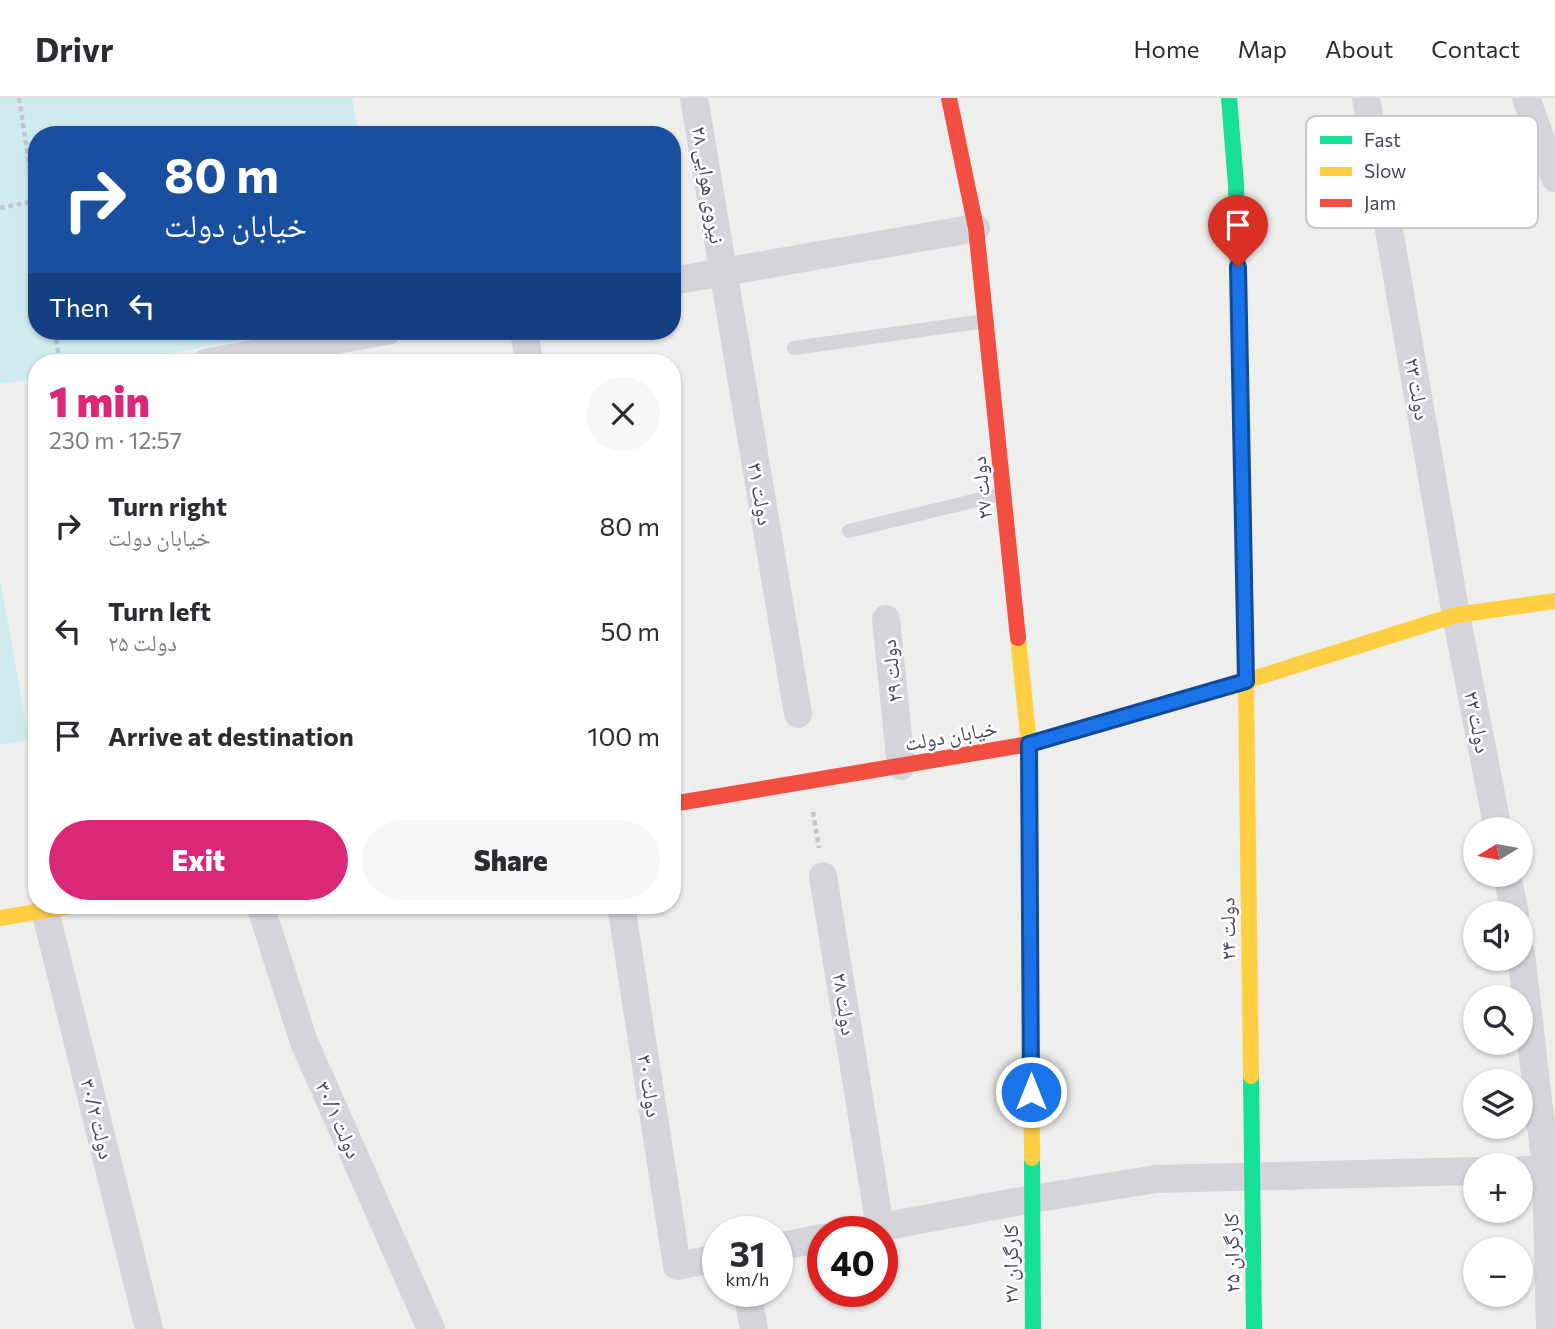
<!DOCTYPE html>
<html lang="en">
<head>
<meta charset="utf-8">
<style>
	body { margin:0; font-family:Commissioner,"Noto Naskh Arabic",sans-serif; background:#f7f7f7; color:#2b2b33; height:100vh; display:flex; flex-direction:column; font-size:26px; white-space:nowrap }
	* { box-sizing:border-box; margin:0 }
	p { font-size:23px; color:#7c7c81 }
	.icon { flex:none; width:38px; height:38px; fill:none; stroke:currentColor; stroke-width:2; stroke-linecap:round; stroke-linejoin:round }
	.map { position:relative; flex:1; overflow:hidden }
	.details { position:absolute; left:28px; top:256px; width:653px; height:560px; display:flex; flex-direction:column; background:#fff; border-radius:28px; box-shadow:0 2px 5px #0004 }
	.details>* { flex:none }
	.guide { position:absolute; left:28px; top:28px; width:653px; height:214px; border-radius:28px; box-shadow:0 2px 5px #0004; background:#1a4fa0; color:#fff; overflow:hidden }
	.needle { width:46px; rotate:259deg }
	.buttons { position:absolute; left:1463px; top:719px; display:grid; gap:14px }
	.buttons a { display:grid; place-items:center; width:70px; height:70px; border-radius:50%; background:#fff; box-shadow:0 2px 5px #0004; font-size:35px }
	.speed { position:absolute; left:702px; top:1118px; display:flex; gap:14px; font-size:35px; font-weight:700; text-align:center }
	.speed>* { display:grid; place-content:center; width:91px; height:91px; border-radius:50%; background:#fff; box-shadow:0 2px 5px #0004; line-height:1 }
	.speed small { font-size:18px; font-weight:400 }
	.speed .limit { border:10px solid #d22; background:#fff; color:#111 }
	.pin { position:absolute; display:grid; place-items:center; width:60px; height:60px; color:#fff; margin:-72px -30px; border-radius:50% 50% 50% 0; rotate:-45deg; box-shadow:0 0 7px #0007 }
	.pin .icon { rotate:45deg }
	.me { position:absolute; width:77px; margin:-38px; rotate:0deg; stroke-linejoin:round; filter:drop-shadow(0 0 5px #0008) }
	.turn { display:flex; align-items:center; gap:24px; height:147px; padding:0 21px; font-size:32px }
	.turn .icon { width:91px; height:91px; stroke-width:2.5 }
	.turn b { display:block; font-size:49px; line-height:60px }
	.then { display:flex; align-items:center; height:66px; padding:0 21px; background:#0003; gap:14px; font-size:26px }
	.round { display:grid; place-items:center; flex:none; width:74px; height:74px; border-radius:37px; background:#f7f7f7 }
	.headline { display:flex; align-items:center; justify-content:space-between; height:119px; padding:0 21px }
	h1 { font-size:42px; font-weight:800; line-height:52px; color:#db2777 }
	.primary-button { display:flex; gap:14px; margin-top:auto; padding:14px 21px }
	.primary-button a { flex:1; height:80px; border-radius:42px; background:#db2777; color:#fff; font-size:28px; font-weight:800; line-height:80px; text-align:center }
	.primary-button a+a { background:#f7f7f7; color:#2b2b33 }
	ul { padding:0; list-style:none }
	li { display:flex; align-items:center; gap:21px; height:105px; padding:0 21px }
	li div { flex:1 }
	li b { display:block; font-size:26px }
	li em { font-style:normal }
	header { display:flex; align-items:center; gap:42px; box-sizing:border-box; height:98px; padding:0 35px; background:#fff; border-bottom:2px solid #e1e1e2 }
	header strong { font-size:33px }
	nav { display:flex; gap:38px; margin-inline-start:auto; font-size:24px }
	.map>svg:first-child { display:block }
	.green { fill:#cfebef }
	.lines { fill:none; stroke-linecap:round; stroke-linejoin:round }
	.path { stroke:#bfc7ce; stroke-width:4.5; stroke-dasharray:5 3.5; stroke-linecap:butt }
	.lane { stroke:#d5d4da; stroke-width:14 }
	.street { stroke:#d5d4da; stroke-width:28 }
	.fast { stroke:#16e098; stroke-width:16 }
	.slow { stroke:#ffcf43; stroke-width:16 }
	.jam { stroke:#f24e42; stroke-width:16 }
	.route-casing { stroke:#114b97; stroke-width:18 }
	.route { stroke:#1a73e8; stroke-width:12 }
	.labels { text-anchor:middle; stroke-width:5; stroke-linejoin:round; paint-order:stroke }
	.street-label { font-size:21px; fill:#49435a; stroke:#fff }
	.key { fill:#fff; stroke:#c8c7ce; stroke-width:2 }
	.key-label { font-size:19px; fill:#49435a }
</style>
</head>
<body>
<header>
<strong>Drivr</strong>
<nav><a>Home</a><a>Map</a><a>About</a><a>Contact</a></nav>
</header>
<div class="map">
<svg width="1555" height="1231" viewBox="0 0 1555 1231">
	<rect width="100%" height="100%" fill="#eeeeed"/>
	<path class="green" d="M0 0H352L359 37H37V233H294L121 264H37V280L0 286Z
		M0 481 29 642 0 647Z"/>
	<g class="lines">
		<path class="path" d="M19 0 37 116
			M0 110 35 103
			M55 233 59 260 63 264
			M813 714 819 750"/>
		<path class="lane" d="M794 250 985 223
			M849 433 1002 396"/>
		<path class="street" d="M694 0 798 616
			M1366 0 1456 517 1498 732
			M1526 0 1555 80
			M672 183 976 130
			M524 233 529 264
			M207 264 388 233
			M886 521 901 668
			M1507 777 1515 816
			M823 778 880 1129
			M260 807 304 944 431 1231
			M621 807 677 1168 718 1160
			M45 812 149 1231
			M1521 855 1546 1071 1550 1231
			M1521 1072 1546 1071
			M855 1134 1032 1101 1156 1081 1475 1073
			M777 1149 822 1140
			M747 1194 754 1231"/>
		<path class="fast" d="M1229 0 1236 87 1245 518
			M1251 978 1254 1231
			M1032 1060 1033 1231"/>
		<path class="slow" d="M1245 518 1251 978
			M1018 540 1029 646 1032 1060
			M1089 629 1246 583 1456 517 1555 503
			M0 820 76 807"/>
		<path class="jam" d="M949 0 976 130 1018 540
			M672 706 1029 646 1089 629"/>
	</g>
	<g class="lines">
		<defs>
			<path id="route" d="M1031 994 1029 646 1246 583 1238 169"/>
		</defs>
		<use href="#route" class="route-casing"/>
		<use href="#route" class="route"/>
	</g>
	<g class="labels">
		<g class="street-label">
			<text transform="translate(708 87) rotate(81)" y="7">نیروی هوایی ۲۸</text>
			<text transform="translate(1417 291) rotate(80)" y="7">دولت ۲۳</text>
			<text transform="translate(982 390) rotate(-96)" y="7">دولت ۲۷</text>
			<text transform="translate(760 396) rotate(80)" y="7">دولت ۳۱</text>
			<text transform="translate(892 573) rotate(-96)" y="7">دولت ۲۹</text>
			<text transform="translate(1477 624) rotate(79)" y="7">دولت ۲۲</text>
			<text transform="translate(951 638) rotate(-10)" y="7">خیابان دولت</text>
			<text transform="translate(1228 831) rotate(-91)" y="7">دولت ۲۴</text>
			<text transform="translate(844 906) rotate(81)" y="7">دولت ۲۸</text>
			<text transform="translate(649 988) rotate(81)" y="7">دولت ۳۰</text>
			<text transform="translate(97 1021) rotate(76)" y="7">دولت ۳۰/۲</text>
			<text transform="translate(338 1022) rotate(66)" y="7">دولت ۳۰/۱</text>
			<text transform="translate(1232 1155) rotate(-91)" y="7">کارگران ۲۵</text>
			<text transform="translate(1011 1166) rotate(-90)" y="7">کارگران ۲۷</text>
		</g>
	</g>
	<rect x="1306" y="18" width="232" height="112" rx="10" class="key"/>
	<rect x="1320" y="38" width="32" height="8" fill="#16e098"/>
	<rect x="1320" y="69" width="32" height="9" fill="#ffcf43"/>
	<rect x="1320" y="101" width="32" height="8" fill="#f24e42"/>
	<g class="key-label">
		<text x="1364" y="49">Fast</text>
		<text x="1364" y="80">Slow</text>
		<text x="1364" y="112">Jam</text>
	</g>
</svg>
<div class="buttons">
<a><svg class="needle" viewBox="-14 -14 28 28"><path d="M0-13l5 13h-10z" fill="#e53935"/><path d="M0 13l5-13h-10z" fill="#7c7c81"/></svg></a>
<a><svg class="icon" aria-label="sound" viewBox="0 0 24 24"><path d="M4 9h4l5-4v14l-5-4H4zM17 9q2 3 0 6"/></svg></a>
<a><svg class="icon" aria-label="search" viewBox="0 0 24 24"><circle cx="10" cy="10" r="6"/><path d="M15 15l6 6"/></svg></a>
<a><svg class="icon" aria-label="layers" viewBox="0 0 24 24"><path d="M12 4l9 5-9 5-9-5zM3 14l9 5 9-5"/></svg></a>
<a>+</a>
<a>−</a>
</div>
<div class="speed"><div>31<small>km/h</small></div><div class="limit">40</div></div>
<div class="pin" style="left:1238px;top:169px;background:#d93025"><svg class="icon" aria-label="arrive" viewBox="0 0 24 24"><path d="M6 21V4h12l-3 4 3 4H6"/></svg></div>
<svg class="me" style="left:1031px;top:994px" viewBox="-20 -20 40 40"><circle r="17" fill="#1a73e8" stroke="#fff" stroke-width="3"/><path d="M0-11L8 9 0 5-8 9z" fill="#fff"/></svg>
<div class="guide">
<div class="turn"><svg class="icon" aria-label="right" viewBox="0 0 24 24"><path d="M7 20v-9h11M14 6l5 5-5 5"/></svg><div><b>80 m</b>خیابان دولت</div></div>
<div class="then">Then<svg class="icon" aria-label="left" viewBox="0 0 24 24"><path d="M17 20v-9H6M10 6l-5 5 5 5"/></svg></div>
</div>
<section class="details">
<div class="headline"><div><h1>1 min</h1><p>230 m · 12:57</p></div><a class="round"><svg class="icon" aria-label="close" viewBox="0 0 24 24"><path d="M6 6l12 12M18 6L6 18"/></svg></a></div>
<ul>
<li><svg class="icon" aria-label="right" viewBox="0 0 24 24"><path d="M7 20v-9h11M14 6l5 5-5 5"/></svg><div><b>Turn right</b><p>خیابان دولت</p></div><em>80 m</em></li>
<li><svg class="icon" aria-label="left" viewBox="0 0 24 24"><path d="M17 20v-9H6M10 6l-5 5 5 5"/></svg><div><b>Turn left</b><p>دولت ۲۵</p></div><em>50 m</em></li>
<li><svg class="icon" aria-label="arrive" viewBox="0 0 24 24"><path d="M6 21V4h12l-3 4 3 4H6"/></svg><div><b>Arrive at destination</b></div><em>100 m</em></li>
</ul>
<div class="primary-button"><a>Exit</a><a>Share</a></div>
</section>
</div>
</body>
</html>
